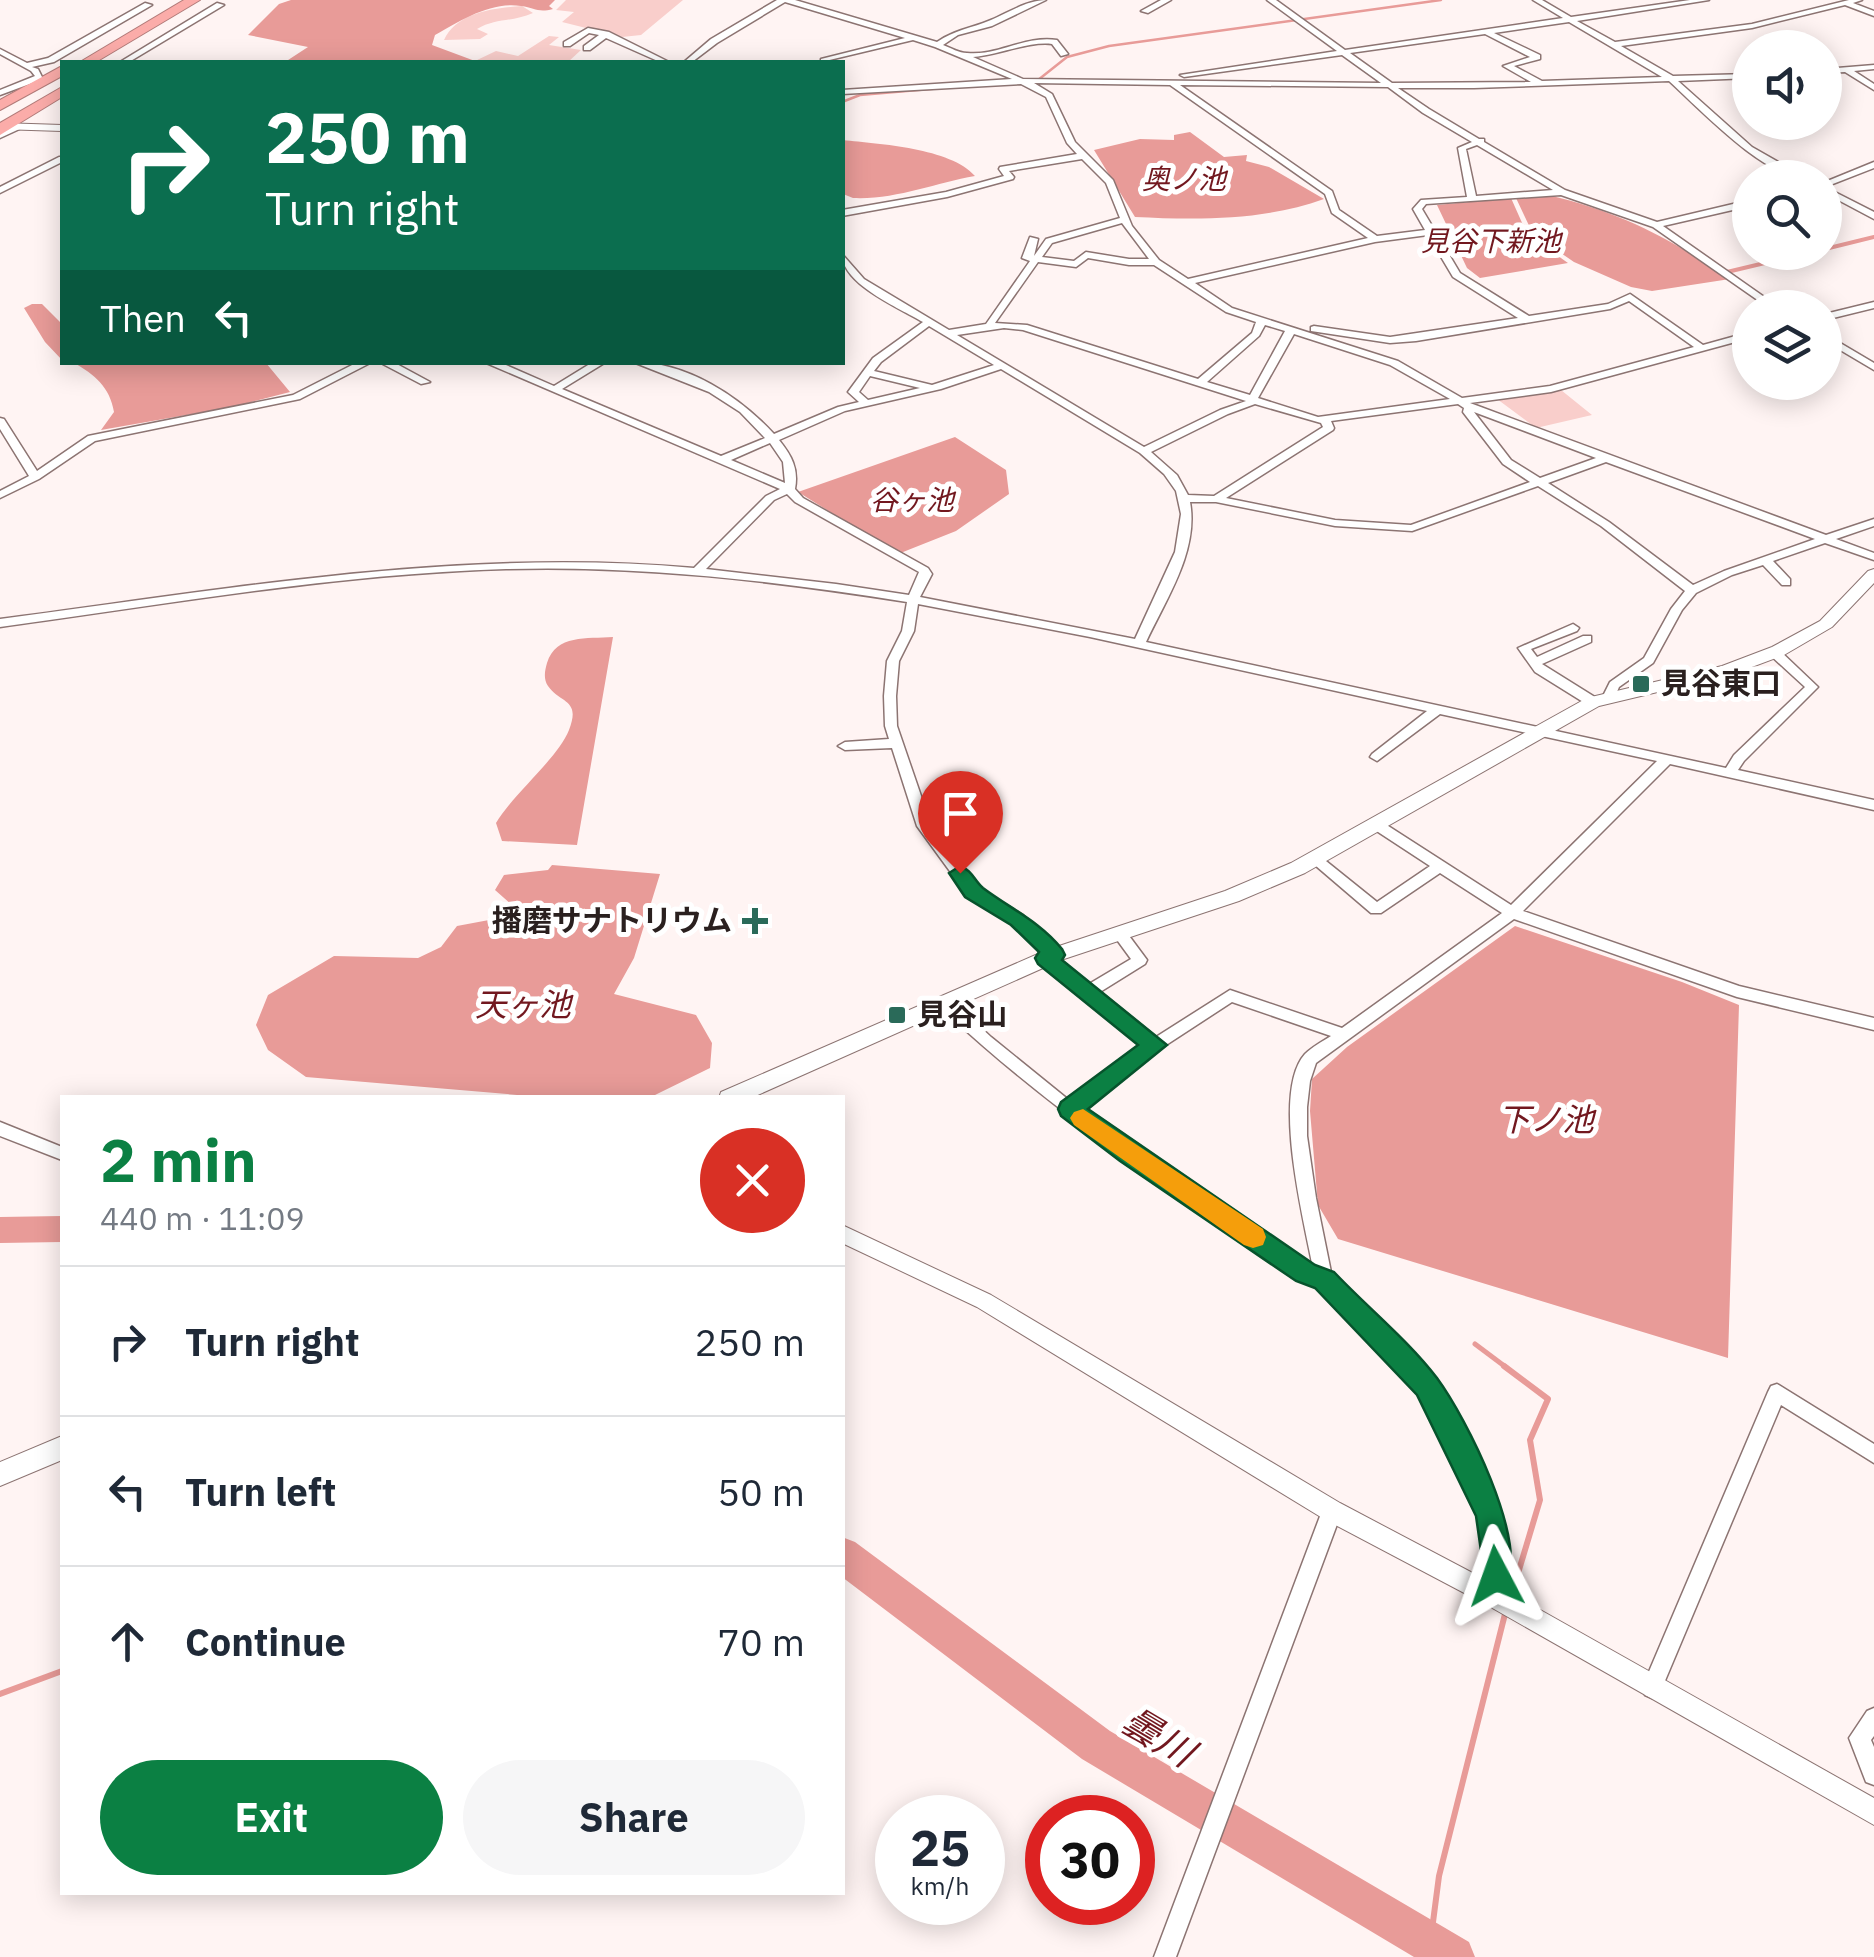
<!DOCTYPE html>
<html lang="en">
<head>
<meta charset="utf-8">
<style>
	body { margin:0; font-family:"IBM Plex Sans","Noto Sans JP",sans-serif; background:#f6f6f7; color:#1f2937; height:100vh; display:flex; flex-direction:column; font-size:38px; white-space:nowrap }
	* { box-sizing:border-box; margin:0 }
	p { font-size:32px; color:#747a83 }
	.icon { flex:none; width:55px; height:55px; fill:none; stroke:currentColor; stroke-width:2; stroke-linecap:round; stroke-linejoin:round }
	.map { position:relative; flex:1; overflow:hidden }
	.drawer { position:absolute; left:60px; top:1095px; width:785px; height:800px; display:flex; flex-direction:column; background:#fff; border-radius:0px; box-shadow:0 5px 25px #0003 }
	.drawer>* { flex:none }
	.hud { position:absolute; left:60px; top:60px; width:785px; height:305px; border-radius:0px; box-shadow:0 5px 25px #0003; background:#0b6e4f; color:#fff; overflow:hidden }
	.tools { position:absolute; left:1732px; top:30px; display:grid; gap:20px }
	.tools a { display:grid; place-items:center; width:110px; height:110px; border-radius:50%; background:#fff; box-shadow:0 5px 25px #0003; font-size:50px }
	.speed { position:absolute; left:875px; top:1795px; display:flex; gap:20px; font-size:50px; font-weight:700; text-align:center }
	.speed>* { display:grid; place-content:center; width:130px; height:130px; border-radius:50%; background:#fff; box-shadow:0 5px 25px #0003; line-height:1 }
	.speed small { font-size:25px; font-weight:400 }
	.speed .limit { border:15px solid #d22; background:#fff; color:#111 }
	.pin { position:absolute; display:grid; place-items:center; width:85px; height:85px; color:#fff; margin:-102px -42px; border-radius:50% 50% 50% 0; rotate:-45deg; box-shadow:0 0 10px #0007 }
	.pin .icon { rotate:45deg }
	.me { position:absolute; width:110px; margin:-55px; rotate:356deg; stroke-linejoin:round; filter:drop-shadow(0 0 8px #0008) }
	.turn { display:flex; align-items:center; gap:35px; height:210px; padding:0 40px; font-size:45px }
	.turn .icon { width:130px; height:130px; stroke-width:2.5 }
	.turn b { display:block; font-size:70px; line-height:85px }
	.then { display:flex; align-items:center; height:95px; padding:0 40px; background:#0003; gap:20px; font-size:38px }
	.round { display:grid; place-items:center; flex:none; width:105px; height:105px; border-radius:52px; background:#f6f6f7 }
	.overview { display:flex; align-items:center; justify-content:space-between; height:170px; padding:0 40px }
	h1 { font-size:60px; font-weight:700; line-height:75px; color:#0b8043 }
	.button { display:flex; gap:20px; margin-top:auto; padding:20px 40px }
	.button a { flex:1; height:115px; border-radius:60px; background:#0b8043; color:#fff; font-size:40px; font-weight:700; line-height:115px; text-align:center }
	.button a+a { background:#f6f6f7; color:#1f2937 }
	ul { padding:0; list-style:none }
	li { display:flex; align-items:center; gap:30px; height:150px; padding:0 40px; border-top:2px solid #e0e1e3 }
	li div { flex:1 }
	li b { display:block; font-size:38px }
	li em { font-style:normal }
	.map>svg:first-child { display:block }
	.green { fill:#f9cecb }
	.water { fill:#e89b98 }
	.lines { fill:none; stroke-linecap:round; stroke-linejoin:round }
	.stream-far3 { stroke:#e89b98; stroke-width:2.5 }
	.stream-far2 { stroke:#e89b98; stroke-width:4 }
	.stream-far1 { stroke:#e89b98; stroke-width:5 }
	.stream { stroke:#e89b98; stroke-width:6 }
	.river { fill:#e89b98; fill-rule:evenodd }
	.minor-casing { stroke:#8c7472; stroke-width:3 }
	.tertiary-casing { stroke:#8c7472; stroke-width:2 }
	.secondary-casing { stroke:#8c7472; stroke-width:2 }
	.motorway-casing { stroke:#b27b79; stroke-width:2 }
	.minor { fill:#fff; fill-rule:evenodd }
	.tertiary { fill:#fff; fill-rule:evenodd }
	.secondary { fill:#fff; fill-rule:evenodd }
	.motorway { fill:#fbaca9; fill-rule:evenodd }
	.route { fill:#0b8043; stroke:#07532c; stroke-width:2.5 }
	.slow { fill:#f59e0b }
	.poi-dot { fill:#2a6a59; stroke:#fff; stroke-width:4 }
	.labels { text-anchor:middle; stroke-width:10; stroke-linejoin:round; paint-order:stroke }
	.far-water-label { font-size:28px; font-style:italic; fill:#72181f; stroke:#fff }
	.poi-label { font-size:30px; font-weight:bold; fill:#2a201f; stroke:#fff; text-anchor:start }
	.water-label { font-size:32px; font-style:italic; fill:#72181f; stroke:#fff }
	.near-water-label { font-size:38px; font-style:italic; fill:#72181f; stroke:#fff }
</style>
</head>
<body>
<div class="map">
<svg width="1874" height="1957" viewBox="0 0 1874 1957">
	<rect width="100%" height="100%" fill="#fff4f3"/>
	<path class="green" d="M566 0H683L641 35 622 37 562 22 574 12 556 10Z
		M522 6 533 13C513 22 496 18 477 29L488 34 480 39 444 40C457 12 494 8 522 6Z
		M549 36 559 37 549 45 581 50 568 62 475 61 496 51 518 56Z
		M1561 390 1592 415 1536 428 1497 399Z"/>
	<path class="water" d="M291 0H555L549 6 553 9C538 13 535 8 521 6 491 1 460 21 435 35L432 45 475 61 495 62H285L308 47 248 35 279 4Z
		M1190 132 1224 157 1247 155 1246 161 1269 167 1324 199C1263 221 1198 220 1135 217L1094 150 1140 139 1174 140V135Z
		M843 140C879 144 951 148 975 176 935 183 895 200 853 198L843 194Z
		M1548 195C1623 213 1667 237 1730 279L1652 291 1631 287 1574 262 1533 234 1516 198Z
		M1511 198 1527 234 1568 263 1480 278 1467 268 1437 205Z
		M32 304H42L62 324V360L45 342 24 308Z
		M74 363H266L290 392 232 407 101 430 114 412C110 387 94 374 74 363Z
		M955 437 1006 470 1009 494 956 531 898 554 798 492Z
		M613 637 577 845 502 841 496 823C514 793 558 758 569 730 581 699 561 704 548 686 543 679 545 670 547 663 556 634 587 639 613 637Z
		M552 865 660 874 634 958 614 994 696 1015 712 1043 710 1068 655 1095 624 1098 541 1097 306 1077 268 1050 256 1025 268 995 334 956 418 958 441 947 457 926 505 917 511 904 495 890 504 875 548 870Z
		M1515 926 1682 982 1739 1005 1728 1358 1338 1239 1318 1205 1310 1111 1312 1079 1347 1047Z"/>
	<g class="lines">
		<path class="stream-far3" d="M1038 80 1067 57 1109 46 1441 0
			M842 102 860 95 942 88"/>
		<path class="stream-far2" d="M1825 249 1874 237
			M1727 272 1811 252"/>
		<path class="stream-far1" d="M1475 1344 1507 1368"/>
		<path class="stream" d="M1504 1366 1548 1399 1530 1440 1540 1500 1510 1600
			M0 1694 62 1671
			M1430 1945 1439 1876 1506 1610"/>
		<path class="river" d="M62 1216V1242L0 1243V1217Z
			M842 1537 855 1542 1110 1731 1469 1942 1475 1957H1414L1082 1759 842 1577Z"/>
		<defs>
			<path id="minor" d="M777 0H795L937 42C954 30 972 28 991 20 1008 13 1027 0 1046 0L992 26 958 35 943 45C951 48 959 53 967 53 999 56 1025 35 1057 40L1068 54 1061 56 1052 44C1029 41 998 55 973 57L1023 79 1381 83 1342 55 1184 77 1180 75 1337 51 1267 0H1276L1345 50 1563 18 1533 0H1542L1571 17 1690 0H1709L1577 21 1615 42 1752 24 1849 0H1862L1853 3 1874 11V16L1845 5 1752 28 1621 46 1673 76 1750 74V78L1678 81 1752 147 1806 178C1764 178 1700 109 1669 81L1474 88H1398L1429 109 1479 139H1484V142L1565 190 1657 222 1750 200V206L1663 226 1780 308H1769L1653 227 1561 195 1426 204 1422 209 1460 273 1529 316 1608 304 1630 294 1703 345 1750 332V338L1551 392 1470 403 1826 535 1874 519V526L1836 539 1874 553V560L1825 543 1773 561 1790 579V585H1782L1763 565 1732 575 1696 593 1682 610 1653 663 1619 687 1614 699 1609 700 1603 696 1610 682 1644 658 1671 609 1685 591 1601 526 1538 486 1412 531 1335 526 1216 502H1190C1199 551 1166 599 1146 642L1726 768 1734 755 1805 687 1770 655 1768 652 1774 648 1778 649 1818 687 1744 761 1738 770 1874 800V810L1670 764 1523 911 1739 986 1874 1018V1030L1737 997 1514 919 1316 1063 1310 1081 1307 1107V1136L1316 1198 1332 1277 1432 1380 1458 1423 1501 1515 1508 1554 1505 1597 1502 1604 1495 1607 1488 1604 1485 1597 1488 1554 1481 1516 1444 1435 1420 1392 1318 1285 1300 1278C1175 1193 1049 1110 939 1006L936 1002 939 998H949L991 1037 1070 1101 1144 1045 1041 962 1039 958 1043 953 1013 923 968 896 917 826 892 748 845 750 838 746 845 742 889 739 885 726 884 696 887 661 902 631 907 602C774 581 640 565 506 569 336 574 168 604 0 627V619C231 589 461 547 694 568L766 496 780 489 484 362H499L554 386 593 362H606L562 389 721 456 765 438 740 412 709 392 633 362C687 362 739 396 774 434L838 407 859 402 848 392 873 358 923 322C899 308 842 284 842 254L864 279 949 330 986 324 1030 261 1022 258 1030 237 1038 239 1034 256 1046 239 1120 218 1106 183 1082 159 1009 171 1014 177 1013 179 947 197 842 216V210L946 192 1004 176 999 169 1000 167 1077 154 1067 143 1046 97 1021 84 842 94V90L1012 79 935 47 913 40 821 62V59L905 38 785 2 717 43 692 62H684L711 39ZM1569 22 1662 77 1542 81 1514 66 1540 59V55L1494 33ZM1485 34 1530 57 1503 66 1531 82 1392 83 1350 53ZM1034 83 1170 85 1325 194 1332 213 1368 238 1188 279 1159 260 1132 226 1113 180 1075 142 1052 94ZM1180 85 1388 87 1423 113 1472 142 1458 148 1467 197 1421 200 1413 209 1425 230 1377 236 1339 210 1332 191ZM1477 145 1553 190 1476 196 1466 149ZM1122 223 1149 259H1129L1086 252 1074 261 1042 257 1052 243ZM1428 235 1453 277 1518 318 1390 337 1314 326 1311 327V331L1390 343 1416 341 1610 309 1629 301 1694 347 1550 386 1462 398 1398 361 1232 308 1195 283 1375 242ZM1088 258 1129 265H1154L1226 312 1256 322 1252 333 1198 379 1027 325 995 323 1038 262 1076 267ZM1265 325 1285 331 1250 395 1207 382 1259 336ZM929 326 994 365 932 385 874 371 881 362ZM1004 328 1023 330 1246 401 1220 410 1144 447 957 335ZM1294 334 1390 365 1450 399 1318 417 1258 398ZM1001 369 1140 453 1164 474 1176 491 1181 514 1175 552 1135 639 920 597 932 574 928 568 803 498 795 489C799 468 791 455 779 440L845 411 941 389ZM870 376 920 388 868 400 859 392ZM1255 404 1321 423 1323 427 1214 496 1188 495 1177 475 1151 452 1228 414ZM1458 404 1464 408 1463 412 1503 464 1530 482 1411 525 1335 520 1226 498 1333 430 1334 428 1331 421ZM1474 412 1596 458 1540 478 1511 460ZM770 443 783 462 785 483 731 460ZM1606 462 1815 539 1724 571 1693 585 1609 522 1548 483ZM787 494 795 502 919 572 909 595 836 584 706 569 774 500ZM918 604 1090 637 1427 711 1372 754 1370 757 1377 761 1440 714 1657 761 1511 905 1382 822H1372L1370 825 1372 828 1430 866 1377 902 1321 857H1311L1309 860 1371 913H1381L1440 873 1502 913 1342 1028 1230 990 1156 1037 1100 992 1145 964 1147 960 1124 929 1119 928 1112 933 1131 959 1089 984 1058 959 1061 955 1059 951 1023 915 978 888 931 825 897 726 896 696 899 661 914 631ZM1232 1002 1331 1036C1323 1041 1312 1047 1305 1054 1271 1092 1304 1221 1313 1268L1081 1109 1160 1049Z
				M1161 0H1171L1148 13 1141 11Z
				M145 3 152 5 54 62 32 67 38 69 43 79 0 95V90L35 76 31 71 0 54V49L27 63 48 58Z
				M217 3 224 5 129 62H120Z
				M588 28 609 32 669 62H660L606 38 590 50H584V46L599 35 589 33 570 46H564V42Z
				M1874 65V69L1854 71 1874 84V90L1845 72 1825 73V69Z
				M19 124 26 126 0 138V133Z
				M59 157H62V162L0 193V187Z
				M1874 162V168L1825 187 1874 212V219L1825 193V182Z
				M1874 302V308L1825 320V314Z
				M1825 334 1874 363V370L1825 341Z
				M358 362H372L300 399 95 441 39 479 0 498V491L29 476 0 429V418L4 419 37 471 88 436 293 395Z
				M379 362H393L430 382 421 384Z
				M1573 624 1579 628 1577 631 1531 649 1537 657 1583 636H1591V642L1542 664 1598 699V705H1588L1535 672 1518 648Z
				M0 1122 62 1147V1160L0 1136Z
				M1777 1384 1874 1444V1463L1781 1405 1659 1695 1652 1698 1645 1695 1642 1688 1768 1392 1771 1386Z
				M1332 1502 1339 1505 1342 1511 1176 1957H1154L1322 1511 1325 1505Z
				M1874 1708V1736L1871 1740 1874 1747V1785L1866 1782 1849 1738 1867 1711Z"/>
			<path id="tertiary" d="M0 123 62 125V131L0 129Z
				M842 1225 991 1295 1340 1503 1503 1589 1874 1798V1825L1487 1605 1324 1519 977 1307 842 1243Z"/>
			<path id="secondary" d="M1874 569V583L1832 627 1784 655 1733 674 1599 706 1305 873 1239 901 1061 960 751 1098H719L721 1092 1047 950 1225 891 1291 863 1587 698 1722 666 1772 647 1820 621 1868 571Z
				M62 1436V1460L0 1486V1462Z"/>
			<path id="motorway" d="M184 0H200L96 62H80Z
				M62 66V76L0 110V100Z
				M62 87V97L0 135V123Z"/>
		</defs>
		<use href="#minor" class="minor-casing"/>
		<use href="#tertiary" class="tertiary-casing"/>
		<use href="#secondary" class="secondary-casing"/>
		<use href="#motorway" class="motorway-casing"/>
		<use href="#minor" class="minor"/>
		<use href="#tertiary" class="tertiary"/>
		<use href="#secondary" class="secondary"/>
		<use href="#motorway" class="motorway"/>
	</g>
	<path class="route" d="M960 866C972 870 974 880 983 888 1011 909 1039 921 1062 949L1065 955 1062 960 1167 1045 1088 1109 1315 1265 1334 1272C1367 1307 1408 1340 1437 1378 1467 1419 1527 1538 1507 1586L1496 1590 1486 1586 1476 1516 1417 1395 1315 1288 1296 1281 1120 1161 1061 1116 1058 1109 1061 1102 1138 1045 1038 964 1035 958 1039 952 1011 925 965 897 949 873Z"/>
	<path class="slow" d="M1083 1109 1263 1229 1266 1237 1263 1245 1253 1248 1244 1245 1074 1125 1070 1118 1074 1112Z"/>
	<g class="poi-dot">
		<rect x="1631" y="674" width="20" height="20" rx="5"/>
		<path d="M750 906h10v10h10v10h-10v10h-10v-10h-10v-10h10z"/>
		<rect x="887" y="1005" width="20" height="20" rx="5"/>
	</g>
	<g class="labels">
		<g class="far-water-label">
			<text x="1184" y="189">奥ノ池</text>
			<text x="1491" y="251">見谷下新池</text>
			<text x="912" y="510">谷ヶ池</text>
		</g>
		<g class="poi-label">
			<text x="1661" y="694">見谷東口</text>
			<text x="732" y="931" text-anchor="end">播磨サナトリウム</text>
			<text x="917" y="1025">見谷山</text>
		</g>
		<g class="water-label">
			<text x="523" y="1016">天ヶ池</text>
			<text x="1546" y="1131">下ノ池</text>
		</g>
		<g class="near-water-label">
			<text transform="translate(1158 1737) rotate(31)" y="13">曇川</text>
		</g>
	</g>
</svg>
<div class="tools">
<a><svg class="icon" aria-label="sound" viewBox="0 0 24 24"><path d="M4 9h4l5-4v14l-5-4H4zM17 9q2 3 0 6"/></svg></a>
<a><svg class="icon" aria-label="search" viewBox="0 0 24 24"><circle cx="10" cy="10" r="6"/><path d="M15 15l6 6"/></svg></a>
<a><svg class="icon" aria-label="layers" viewBox="0 0 24 24"><path d="M12 4l9 5-9 5-9-5zM3 14l9 5 9-5"/></svg></a>
</div>
<div class="speed"><div>25<small>km/h</small></div><div class="limit">30</div></div>
<div class="pin" style="left:960px;top:873px;background:#d93025"><svg class="icon" aria-label="arrive" viewBox="0 0 24 24"><path d="M6 21V4h12l-3 4 3 4H6"/></svg></div>
<svg class="me" style="left:1496px;top:1576px" viewBox="-20 -20 40 40"><path d="M0-17L14 15 0 8-14 15z" fill="#0b8043" stroke="#fff" stroke-width="4"/></svg>
<div class="hud">
<div class="turn"><svg class="icon" aria-label="right" viewBox="0 0 24 24"><path d="M7 20v-9h11M14 6l5 5-5 5"/></svg><div><b>250 m</b>Turn right</div></div>
<div class="then">Then<svg class="icon" aria-label="left" viewBox="0 0 24 24"><path d="M17 20v-9H6M10 6l-5 5 5 5"/></svg></div>
</div>
<section class="drawer">
<div class="overview"><div><h1>2 min</h1><p>440 m · 11:09</p></div><a class="round" style="background:#d93025;color:#fff"><svg class="icon" aria-label="close" viewBox="0 0 24 24"><path d="M6 6l12 12M18 6L6 18"/></svg></a></div>
<ul>
<li><svg class="icon" aria-label="right" viewBox="0 0 24 24"><path d="M7 20v-9h11M14 6l5 5-5 5"/></svg><div><b>Turn right</b></div><em>250 m</em></li>
<li><svg class="icon" aria-label="left" viewBox="0 0 24 24"><path d="M17 20v-9H6M10 6l-5 5 5 5"/></svg><div><b>Turn left</b></div><em>50 m</em></li>
<li><svg class="icon" aria-label="ahead" viewBox="0 0 24 24"><path d="M12 20V5M6 11l6-6 6 6"/></svg><div><b>Continue</b></div><em>70 m</em></li>
</ul>
<div class="button"><a>Exit</a><a>Share</a></div>
</section>
</div>
</body>
</html>
